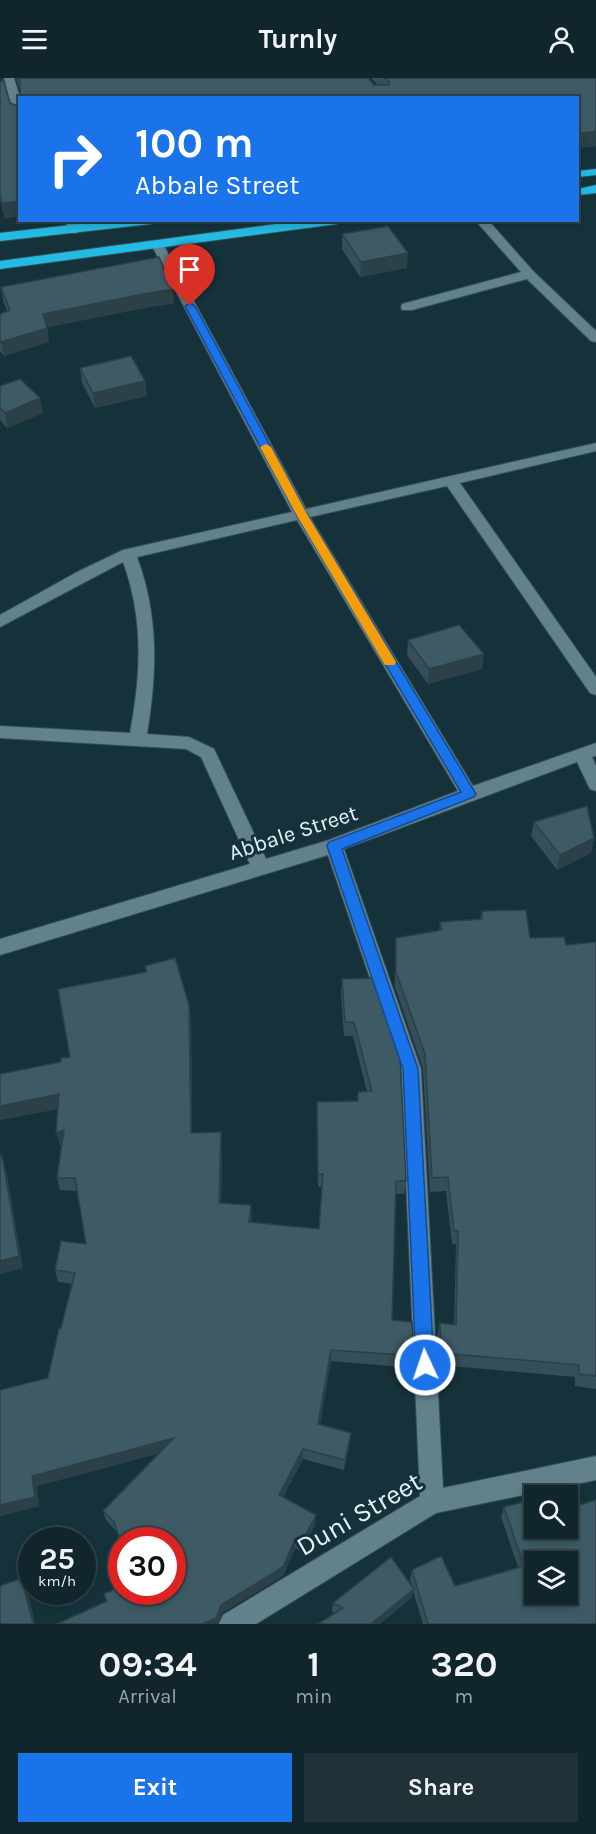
<!DOCTYPE html>
<html lang="en">
<head>
<meta charset="utf-8">
<style>
	body { margin:0; font-family:Karla,sans-serif; background:#1e3238; color:#f1f3f6; height:100vh; display:flex; flex-direction:column; font-size:22px; white-space:nowrap }
	* { box-sizing:border-box; margin:0 }
	p { font-size:20px; color:#9ca5a9 }
	.icon { flex:none; width:33px; height:33px; fill:none; stroke:currentColor; stroke-width:2; stroke-linecap:round; stroke-linejoin:round }
	.map { position:relative; height:1546px; overflow:hidden }
	.panel { display:flex; flex-direction:column; background:#10262c; flex:1 }
	.panel>* { flex:none }
	.banner { position:absolute; left:18px; top:18px; width:561px; height:126px; border-radius:0px; box-shadow:0 3px 9px #0003,0 0 0 2px #304348; background:#1a73e8; color:#fff; overflow:hidden }
	.fabs { position:absolute; left:524px; top:1407px; display:grid; gap:12px }
	.fabs a { display:grid; place-items:center; width:54px; height:54px; border-radius:0px; background:#10262c; box-shadow:0 3px 9px #0003,0 0 0 2px #304348; font-size:30px }
	.speed { position:absolute; left:18px; top:1449px; display:flex; gap:12px; font-size:30px; font-weight:700; text-align:center }
	.speed>* { display:grid; place-content:center; width:78px; height:78px; border-radius:50%; background:#10262c; box-shadow:0 3px 9px #0003,0 0 0 2px #304348; line-height:1 }
	.speed small { font-size:15px; font-weight:400 }
	.speed .limit { border:9px solid #d22; background:#fff; color:#111 }
	.pin { position:absolute; display:grid; place-items:center; width:51px; height:51px; color:#fff; margin:-62px -26px; border-radius:50% 50% 50% 0; rotate:-45deg; box-shadow:0 0 6px #0007 }
	.pin .icon { rotate:45deg }
	.me { position:absolute; width:66px; margin:-33px; rotate:357deg; stroke-linejoin:round; filter:drop-shadow(0 0 4px #0008) }
	.turn { display:flex; align-items:center; gap:21px; height:126px; padding:0 18px; font-size:27px }
	.turn .icon { width:78px; height:78px; stroke-width:2.5 }
	.turn b { display:block; font-size:42px; line-height:51px }
	.eta { display:flex; justify-content:space-evenly; align-items:center; height:102px; text-align:center }
	.eta b { font-size:36px; font-weight:700; line-height:42px }
	.button { display:flex; gap:12px; margin-top:auto; padding:12px 18px }
	.button a { flex:1; height:69px; border-radius:0px; background:#1a73e8; color:#fff; font-size:24px; font-weight:700; line-height:69px; text-align:center }
	.button a+a { background:#1e3238; color:#f1f3f6 }
	header { display:flex; justify-content:space-between; align-items:center; height:78px; padding:0 18px; background:#10262c; font-size:27px; font-weight:700 }
	.map>svg:first-child { display:block }
	.lines { fill:none; stroke-linecap:round; stroke-linejoin:round }
	.minor-casing { stroke:#364d55; stroke-width:2 }
	.highway-casing { stroke:#364d55; stroke-width:2 }
	.minor { fill:#62818b; fill-rule:evenodd }
	.highway { fill:#23bbe3; fill-rule:evenodd }
	.wall { fill:#354e57 }
	.shaded-wall { fill:#2b4047 }
	.building { fill:#3e5b65; stroke:#2b4047; stroke-width:1.5; fill-rule:evenodd }
	.route { fill:#1a73e8; stroke:#114b97; stroke-width:1.5 }
	.slow { fill:#f59e0b }
	.labels { text-anchor:middle; stroke-width:6; stroke-linejoin:round; paint-order:stroke }
	.street-label { font-size:22px; fill:#e2f2f8; stroke:#15323b }
	.near-street-label { font-size:27px; fill:#e2f2f8; stroke:#15323b }
</style>
</head>
<body>
<header><svg class="icon" aria-label="menu" viewBox="0 0 24 24"><path d="M4 6h16M4 12h16M4 18h16"/></svg>Turnly<svg class="icon" aria-label="person" viewBox="0 0 24 24"><circle cx="12" cy="8" r="4"/><path d="M4 21q1-7 8-7t8 7"/></svg></header>
<div class="map">
<svg width="596" height="1546" viewBox="0 0 596 1546">
	<rect width="100%" height="100%" fill="#15323b"/>
	<g class="lines">
		<defs>
			<path id="minor" d="M4 0H14L20 20V42L14 39Z
				M65 142H77L79 152 77 155H69Z
				M475 142H488L533 193 596 253V264L591 263 527 201 412 232H402L401 229 402 226 521 194Z
				M157 162 163 166 306 431 596 365V373L460 405 596 599V617L590 615 447 408 310 439 473 708 596 665V678L592 679 596 688V713L590 711 577 684 344 771 421 991 443 1410 596 1378V1402L436 1435 256 1546H219L223 1537 420 1418 401 991 328 777 0 877V861L250 786 201 679 186 671 0 660V648L130 655C141 597 144 541 123 484L0 549V537L77 494 123 472 292 434 151 166ZM297 442 458 713 329 762 266 781 214 671 189 659 147 656C157 595 159 538 137 479Z"/>
			<path id="highway" d="M596 91V97L578 99V93Z
				M596 107V115L578 117V111Z
				M114 142H157L151 146 0 163V155Z
				M306 142H343L337 146 0 191V183Z"/>
		</defs>
		<use href="#minor" class="minor-casing"/>
		<use href="#highway" class="highway-casing"/>
		<use href="#minor" class="minor"/>
		<use href="#highway" class="highway"/>
	</g>
	<path class="wall" d="M16 0H368L374 7H378L371 0H596V68L578 70V20L20 13Z
		M0 5 10 25 20 29V138L5 140 0 122Z
		M342 156 407 190 360 199 342 171Z
		M1 209 174 225 144 230 47 249 49 264 4 278 0 273V236L7 233 3 223Z
		M80 290 145 303 147 318 95 330 82 305Z
		M0 308 43 335 7 350 0 342Z
		M408 562 482 591 428 606 407 577Z
		M534 744 594 760 591 775 557 792 531 758Z
		M482 833 530 860 566 867 596 864V1311L575 1308V1299L439 1287 437 1258 440 1245 454 1247 456 1166H452L446 1113 430 1114 423 991 395 909V876L396 860 439 853 440 844 480 841Z
		M145 888 189 927 191 941 192 1055 222 1068 221 1125 252 1139 251 1144 319 1151 322 1109H318L317 1024 357 1023 358 1014H367L353 958H344L341 915 342 901 406 1103 404 1116H395L392 1242 414 1274 412 1285 403 1284 402 1289 331 1283 320 1346 351 1355 350 1365 344 1392 303 1381 283 1419 315 1447 301 1474 295 1470 283 1498 222 1535 218 1546H57L172 1514 106 1442 103 1433 160 1375 37 1408 39 1428 0 1438V1312L48 1300 72 1206 58 1204 55 1192 86 1166 77 1113 60 1112 57 1100 62 1067 60 1068 58 1031 0 1042V996L61 984 70 979 146 894Z
		M504 1429 596 1546H423L413 1513 412 1519 380 1546H318L335 1535 332 1534 333 1525 412 1508 410 1501 412 1492 455 1508 518 1489 501 1439Z"/>
	<path class="shaded-wall" d="M596 53V68L578 70V56Z
		M20 123V138L5 140 2 125Z
		M408 175 407 190 360 199 361 184Z
		M173 211 174 225 144 230 45 250 43 236 143 216Z
		M47 250 49 264 4 278 1 264Z
		M145 303 147 318 95 330 93 315Z
		M40 320 43 335 7 350 5 335Z
		M484 576 482 591 428 606 429 591Z
		M594 760 591 775 557 792 560 777Z
		M189 927 191 941 192 1068 191 1055Z
		M59 1016 62 1030 0 1042V1028Z
		M64 1052 67 1065 60 1068 56 1055Z
		M221 1054 222 1068 221 1137 219 1125Z
		M3 1083 7 1096 23 1190 0 1196Z
		M251 1127 252 1139 250 1156 249 1144Z
		M331 1272V1283L318 1356V1346Z
		M351 1355 350 1365 344 1392 345 1382Z
		M174 1360 176 1371 37 1408 39 1428 0 1438V1427L32 1398Z
		M303 1371V1381L279 1426V1417Z
		M316 1437 315 1447 301 1474V1465Z
		M295 1461V1470L283 1498 222 1535 218 1546H203L221 1527Z
		M22 1500 27 1508 35 1546H33Z
		M414 1511 412 1519 380 1546H371Z"/>
	<path class="building" d="M19 0H368L374 7H389V4L386 0H596V53L578 56V20H20V5Z
		M3 1 10 25 20 29V123L2 125 0 116V5Z
		M388 148 408 175 361 184 342 156Z
		M159 179 173 211 143 216 43 236 47 250 1 264 0 262V236L10 232 1 209Z
		M131 278 145 303 93 315 80 290Z
		M20 301 40 320 5 335 0 330V308Z
		M459 547 484 576 429 591 408 562Z
		M587 728 594 760 560 777 534 744Z
		M526 832 530 860 564 859 566 867 596 864V1298L579 1296V1287L441 1275 440 1245 456 1247 458 1153H454L448 1099 432 1100 425 976 396 894V860L442 852 440 844 482 841V833Z
		M175 880 189 927 191 1055 221 1054 219 1125 251 1127 249 1144 319 1151 323 1096H318L317 1024 358 1023V1014L372 1013 354 944H345L342 901 373 900 400 978 406 1103H396L392 1242 412 1244 414 1274 404 1273V1277L331 1272 318 1346 351 1355 345 1382 303 1371 279 1417 316 1437 301 1465 295 1461 283 1489 221 1527 216 1540 203 1546H57L107 1523 104 1516 122 1508V1514H172V1462H122V1468L114 1444 103 1433 174 1360 32 1398 35 1419 0 1427V1312L48 1300 59 1250H61L75 1195 55 1192 61 1163 86 1166 75 1100H57L64 1052 56 1055 59 1016 0 1028V996L61 984V980L70 979 58 911 147 894 145 888Z
		M0 1075 3 1083 19 1178 0 1183Z
		M572 1410 579 1427 596 1422V1546H428L412 1492 441 1478 455 1508 524 1488 504 1429 534 1421V1450H567V1418H545ZM534 1484H567V1516H534Z
		M391 1479 414 1511 371 1546H318L343 1530 333 1525Z
		M22 1500 33 1546H0V1508Z"/>
	<path class="route" d="M190 225 195 228 307 436 476 716 474 719 342 771 418 991 434 1287 431 1294 425 1296 419 1294 416 1287 403 991 327 768 329 764 461 714 296 436 185 228Z"/>
	<path class="slow" d="M266 366 271 369 307 436 396 584 394 587H385L296 436 260 369Z"/>
	<g class="labels">
		<g class="street-label">
			<text transform="translate(293 754) rotate(-18)" y="8">Abbale Street</text>
		</g>
		<g class="near-street-label">
			<text transform="translate(359 1436) rotate(-30)" y="9">Duni Street</text>
		</g>
	</g>
</svg>
<div class="fabs">
<a><svg class="icon" aria-label="search" viewBox="0 0 24 24"><circle cx="10" cy="10" r="6"/><path d="M15 15l6 6"/></svg></a>
<a><svg class="icon" aria-label="layers" viewBox="0 0 24 24"><path d="M12 4l9 5-9 5-9-5zM3 14l9 5 9-5"/></svg></a>
</div>
<div class="speed"><div>25<small>km/h</small></div><div class="limit">30</div></div>
<div class="pin" style="left:190px;top:228px;background:#d93025"><svg class="icon" aria-label="arrive" viewBox="0 0 24 24"><path d="M6 21V4h12l-3 4 3 4H6"/></svg></div>
<svg class="me" style="left:425px;top:1287px" viewBox="-20 -20 40 40"><circle r="17" fill="#1a73e8" stroke="#fff" stroke-width="3"/><path d="M0-11L8 9 0 5-8 9z" fill="#fff"/></svg>
<div class="banner">
<div class="turn"><svg class="icon" aria-label="right" viewBox="0 0 24 24"><path d="M7 20v-9h11M14 6l5 5-5 5"/></svg><div><b>100 m</b>Abbale Street</div></div>
</div>
</div>
<section class="panel">
<div class="eta">
<div><b>09:34</b><p>Arrival</p></div>
<div><b>1</b><p>min</p></div>
<div><b>320</b><p>m</p></div>
</div>
<div class="button"><a>Exit</a><a>Share</a></div>
</section>
</body>
</html>
